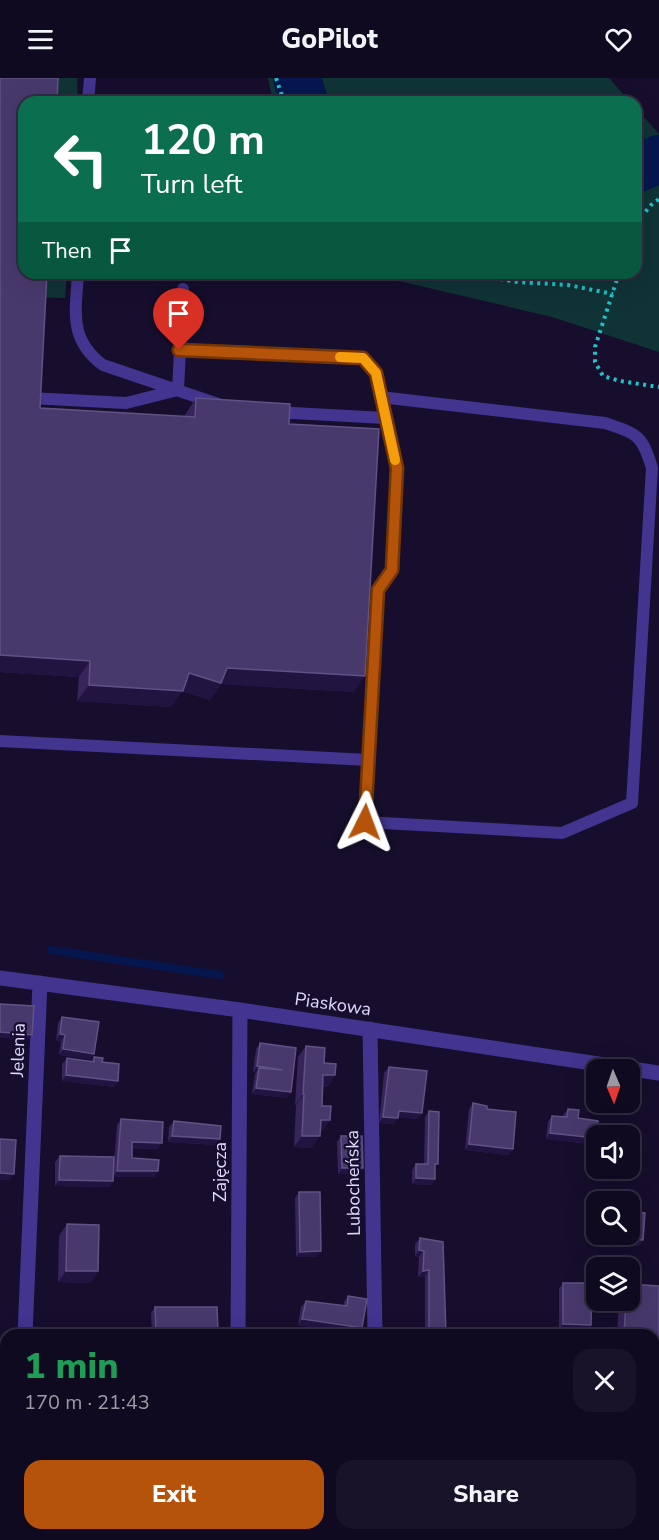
<!DOCTYPE html>
<html lang="en">
<head>
<meta charset="utf-8">
<style>
	body { margin:0; font-family:"Nunito Sans",sans-serif; background:#19132a; color:#f1f3f6; height:100vh; display:flex; flex-direction:column; font-size:22px; white-space:nowrap }
	* { box-sizing:border-box; margin:0 }
	p { font-size:20px; color:#9c9aa5 }
	.icon { flex:none; width:33px; height:33px; fill:none; stroke:currentColor; stroke-width:2; stroke-linecap:round; stroke-linejoin:round }
	.map { position:relative; flex:1; overflow:hidden }
	.drawer { position:absolute; left:0px; top:1251px; width:660px; height:212px; display:flex; flex-direction:column; background:#100a21; border-radius:18px 18px 0 0; box-shadow:0 6px 24px #0002,0 0 0 2px #302b3f }
	.drawer>* { flex:none }
	.banner { position:absolute; left:18px; top:18px; width:624px; height:183px; border-radius:18px; box-shadow:0 6px 24px #0002,0 0 0 2px #302b3f; background:#0b6e4f; color:#fff; overflow:hidden }
	.needle { width:39px; rotate:178deg }
	.buttons { position:absolute; left:586px; top:981px; display:grid; gap:12px }
	.buttons a { display:grid; place-items:center; width:54px; height:54px; border-radius:12px; background:#100a21; box-shadow:0 6px 24px #0002,0 0 0 2px #302b3f; font-size:30px }
	.pin { position:absolute; display:grid; place-items:center; width:51px; height:51px; color:#fff; margin:-62px -26px; border-radius:50% 50% 50% 0; rotate:-45deg; box-shadow:0 0 6px #0007 }
	.pin .icon { rotate:45deg }
	.me { position:absolute; width:66px; margin:-33px; rotate:3deg; stroke-linejoin:round; filter:drop-shadow(0 0 4px #0008) }
	.turn { display:flex; align-items:center; gap:21px; height:126px; padding:0 24px; font-size:27px }
	.turn .icon { width:78px; height:78px; stroke-width:2.5 }
	.turn b { display:block; font-size:42px; line-height:51px }
	.then { display:flex; align-items:center; height:57px; padding:0 24px; background:#0003; gap:12px; font-size:22px }
	.round { display:grid; place-items:center; flex:none; width:63px; height:63px; border-radius:18px; background:#19132a }
	.overview { display:flex; align-items:center; justify-content:space-between; height:102px; padding:0 24px }
	h1 { font-size:36px; font-weight:800; line-height:45px; color:#1e9e55 }
	.cta { display:flex; gap:12px; margin-top:auto; padding:12px 24px }
	.cta a { flex:1; height:69px; border-radius:18px; background:#b45309; color:#fff; font-size:24px; font-weight:800; line-height:69px; text-align:center }
	.cta a+a { background:#19132a; color:#f1f3f6 }
	header { display:flex; justify-content:space-between; align-items:center; height:78px; padding:0 24px; background:#100a21; font-size:27px; font-weight:800 }
	.map>svg:first-child { display:block }
	.green { fill:#103336 }
	.lines { fill:none; stroke-linecap:round; stroke-linejoin:round }
	.stream { stroke:#05174e; stroke-width:8 }
	.river { stroke:#05174e; stroke-width:48 }
	.path { stroke:#23c0c9; stroke-width:4; stroke-dasharray:3 4.5; stroke-linecap:butt }
	.lane { stroke:#42348f; stroke-width:12 }
	.street { stroke:#42348f; stroke-width:15 }
	.wall { fill:#36255b }
	.shaded-wall { fill:#211441 }
	.building { fill:#48396d; stroke:#605284; stroke-width:1.5 }
	.route-casing { stroke:#753606; stroke-width:15 }
	.route { stroke:#b45309; stroke-width:10 }
	.slow { stroke:#f59e0b; stroke-width:10 }
	.labels { text-anchor:middle; stroke-width:4.5; stroke-linejoin:round; paint-order:stroke }
	.street-label { font-size:18px; fill:#e1d8ff; stroke:#160e2c }
</style>
</head>
<body>
<header><svg class="icon" aria-label="menu" viewBox="0 0 24 24"><path d="M4 6h16M4 12h16M4 18h16"/></svg>GoPilot<svg class="icon" aria-label="heart" viewBox="0 0 24 24"><path d="M12 20l-8-8c-3-5 5-10 8-4 3-6 11-1 8 4z"/></svg></header>
<div class="map">
<svg width="659" height="1462" viewBox="0 0 659 1462">
	<rect width="100%" height="100%" fill="#160e2c"/>
	<path class="green" d="M48 0H77L78 24H47Z
		M268 0H609L630 24H273Z
		M636 30 659 56V274L552 239 399 203 393 195H636Z
		M37 195H67L65 220 35 219Z"/>
	<g class="lines">
		<path class="stream" d="M51 872 220 897"/>
		<path class="river" d="M297 0 304 24
			M636 91 659 81"/>
		<path class="path" d="M276 0 284 24
			M636 145 651 127 659 121
			M463 195 518 204 568 207 613 216
			M619 195 595 269V284L603 298 620 303 659 309"/>
		<path class="lane" d="M88 24 90 0
			M78 195C76 233 68 261 103 287L218 326
			M179 272 363 280 376 295 380 319 605 345C637 356 642 356 652 390L632 725 562 755 365 744 368 682
			M30 320 126 325 178 312 183 211
			M0 663 368 682 378 512 392 492 397 390 385 340 274 334"/>
		<path class="street" d="M0 900 240 932 659 995
			M370 951 375 1257
			M25 1257 40 905
			M238 1257 240 932
			M379 1456V1462
			M17 1462V1456
			M238 1462V1456"/>
	</g>
	<path class="wall" d="M0 0 40 330 184 339 185 337 196 320 289 346 354 614 221 606 210 622 182 613 171 629 77 623 79 599 0 594Z
		M62 939 94 976 90 981 59 977 61 963 56 962 58 945Z
		M260 965 291 1014 287 1020 252 1016 255 996 256 994H253L256 971Z
		M306 968 324 985 335 997 327 1009H323L322 1028 330 1042 322 1053H321L312 1070 294 1069 296 1027H295L298 979Z
		M94 979 114 1009 62 1003V986L67 980 91 983Z
		M389 989 418 1041 398 1039 394 1046 379 1045 384 995Z
		M473 1025 487 1031 513 1071 508 1077 465 1072 469 1031Z
		M568 1031 578 1040 595 1060 591 1066 546 1061 548 1044 552 1038 563 1039V1037Z
		M429 1033 435 1090V1101L431 1107 412 1106V1092L416 1086H424L425 1039Z
		M121 1041 162 1065 157 1071 132 1070V1080L158 1093 154 1099H113L117 1047Z
		M174 1043 220 1061 216 1067 168 1064 169 1049Z
		M341 1058 363 1090 358 1096H338L337 1064Z
		M60 1078 113 1103 109 1109 55 1108V1084Z
		M299 1114 317 1179H296L295 1120Z
		M67 1146 98 1193 90 1205 58 1204 59 1158Z
		M611 1156H630L639 1168 611 1166Z
		M420 1160 443 1164 446 1257H425V1198L418 1199 419 1179 415 1178V1166Z
		M563 1205 591 1247 587 1253 559 1252V1211Z
		M659 1208V1270H654V1257H617L619 1222H630Z
		M348 1218 358 1256 298 1247 301 1229 306 1223 344 1228V1224Z
		M155 1229 218 1253 214 1257H152L151 1235Z
		M42 1456H89V1462H42Z
		M103 1456H139V1462H103Z
		M519 1456H572V1462H519Z"/>
	<path class="shaded-wall" d="M0 577 90 583 79 599 0 594Z
		M227 590 365 598 354 614 221 606 210 622 182 613 171 629 77 623 89 607Z
		M0 954 32 957 28 962 0 960Z
		M60 956 65 957 61 963 56 962Z
		M63 971 94 976 90 981 59 977Z
		M257 988 283 992 259 990 256 994H253Z
		M66 997 118 1003 114 1009 62 1003Z
		M323 997H335L327 1009 315 1008Z
		M256 1010 291 1014 287 1020 252 1016Z
		M303 1016H304L296 1027H295Z
		M399 1033 422 1035 418 1041 395 1039Z
		M383 1039 398 1040 394 1046 379 1045Z
		M321 1042H330L322 1053H313Z
		M550 1055 595 1060 591 1066 546 1061Z
		M172 1058 220 1061 216 1067 168 1064Z
		M302 1058H320L312 1070 294 1069Z
		M132 1064 162 1065 157 1071 128 1069Z
		M469 1066 513 1071 508 1077 465 1072Z
		M342 1090H363L358 1096H338Z
		M117 1093H158L154 1099H113Z
		M0 1095 14 1096 10 1102H0Z
		M416 1100 435 1101 431 1107 412 1106Z
		M59 1102 113 1103 109 1109 55 1108Z
		M615 1160 643 1162 639 1168 611 1166Z
		M419 1172 424 1173 419 1179 415 1178Z
		M321 1173 317 1179H296L300 1174Z
		M429 1192 425 1198 418 1199 423 1193Z
		M66 1193H98L90 1205 58 1204Z
		M302 1241 362 1250 358 1256 298 1247Z
		M563 1246 591 1247 587 1253 559 1252Z
		M156 1253H218L214 1257H153Z
		M654 1258H659V1270H654Z"/>
	<path class="building" d="M0 0H58L57 24H24V195H47L40 330 195 339 196 320 290 326 289 346 379 351 365 598 227 590 221 605 189 595 183 613 89 607 90 583 0 577Z
		M0 926 34 928 32 957 0 954Z
		M62 939 99 944 94 976 63 971 65 957 60 956Z
		M260 965 296 970 291 1014 256 1010 259 990 283 992 257 988Z
		M306 968 325 970 324 985 336 986 335 997H323L322 1028H331L330 1042H321L320 1058H302L304 1016H303Z
		M94 979 103 980 102 984 119 986 118 1003 66 997 67 980 94 984Z
		M389 989 427 993 422 1035 399 1033 398 1040 383 1039Z
		M473 1025 487 1028V1031L516 1034 513 1071 469 1066Z
		M568 1031 579 1032 578 1040 598 1043 595 1060 550 1055 552 1038 567 1039Z
		M429 1033 439 1034 438 1086H435V1101L416 1100V1086H428Z
		M121 1041 163 1044 162 1065 132 1064V1080L159 1082 158 1093H117Z
		M174 1043 221 1048 220 1061 172 1058Z
		M341 1058H362L363 1090H342Z
		M0 1061 16 1062 14 1096 0 1095Z
		M60 1078 114 1079 113 1103 59 1102Z
		M299 1114H320L321 1173 300 1174Z
		M630 1134 645 1135 643 1162 615 1160V1156H630Z
		M67 1146 99 1147 98 1193H66Z
		M420 1160 443 1164 446 1257H429V1192L423 1193 424 1173 419 1172Z
		M563 1205H592L591 1247 563 1246Z
		M630 1206 659 1208V1258L624 1256 626 1222H630Z
		M348 1218 367 1221 362 1250 302 1241 306 1223 347 1228Z
		M155 1229H217L218 1253H156Z
		M522 1252 557 1253 556 1257H522Z
		M0 1302H3L0 1340Z
		M0 1440H6V1456H10V1462H0Z
		M47 1456H89V1462H46Z
		M111 1456H139V1462H111Z
		M523 1456H572V1462H522Z"/>
	<g class="lines">
		<defs>
			<path id="route" d="M179 272 363 280 376 295 397 390 392 492 378 512 365 744"/>
		</defs>
		<use href="#route" class="route-casing"/>
		<use href="#route" class="route"/>
		<path class="slow" d="M340 279 363 280 376 295 395 382"/>
	</g>
	<g class="labels">
		<g class="street-label">
			<text transform="translate(333 926) rotate(8)" y="6">Piaskowa</text>
			<text transform="translate(18 972) rotate(-88)" y="6">Jelenia</text>
			<text transform="translate(220 1094) rotate(-90)" y="6">Zajęcza</text>
			<text transform="translate(353 1105) rotate(-91)" y="6">Lubocheńska</text>
		</g>
	</g>
</svg>
<div class="buttons">
<a><svg class="needle" viewBox="-14 -14 28 28"><path d="M0-13l5 13h-10z" fill="#e53935"/><path d="M0 13l5-13h-10z" fill="#9c9aa5"/></svg></a>
<a><svg class="icon" aria-label="sound" viewBox="0 0 24 24"><path d="M4 9h4l5-4v14l-5-4H4zM17 9q2 3 0 6"/></svg></a>
<a><svg class="icon" aria-label="search" viewBox="0 0 24 24"><circle cx="10" cy="10" r="6"/><path d="M15 15l6 6"/></svg></a>
<a><svg class="icon" aria-label="layers" viewBox="0 0 24 24"><path d="M12 4l9 5-9 5-9-5zM3 14l9 5 9-5"/></svg></a>
</div>
<div class="pin" style="left:179px;top:272px;background:#d93025"><svg class="icon" aria-label="arrive" viewBox="0 0 24 24"><path d="M6 21V4h12l-3 4 3 4H6"/></svg></div>
<svg class="me" style="left:365px;top:744px" viewBox="-20 -20 40 40"><path d="M0-17L14 15 0 8-14 15z" fill="#b45309" stroke="#fff" stroke-width="4"/></svg>
<div class="banner">
<div class="turn"><svg class="icon" aria-label="left" viewBox="0 0 24 24"><path d="M17 20v-9H6M10 6l-5 5 5 5"/></svg><div><b>120 m</b>Turn left</div></div>
<div class="then">Then<svg class="icon" aria-label="arrive" viewBox="0 0 24 24"><path d="M6 21V4h12l-3 4 3 4H6"/></svg></div>
</div>
<section class="drawer">
<div class="overview"><div><h1>1 min</h1><p>170 m · 21:43</p></div><a class="round"><svg class="icon" aria-label="close" viewBox="0 0 24 24"><path d="M6 6l12 12M18 6L6 18"/></svg></a></div>
<div class="cta"><a>Exit</a><a>Share</a></div>
</section>
</div>
</body>
</html>
